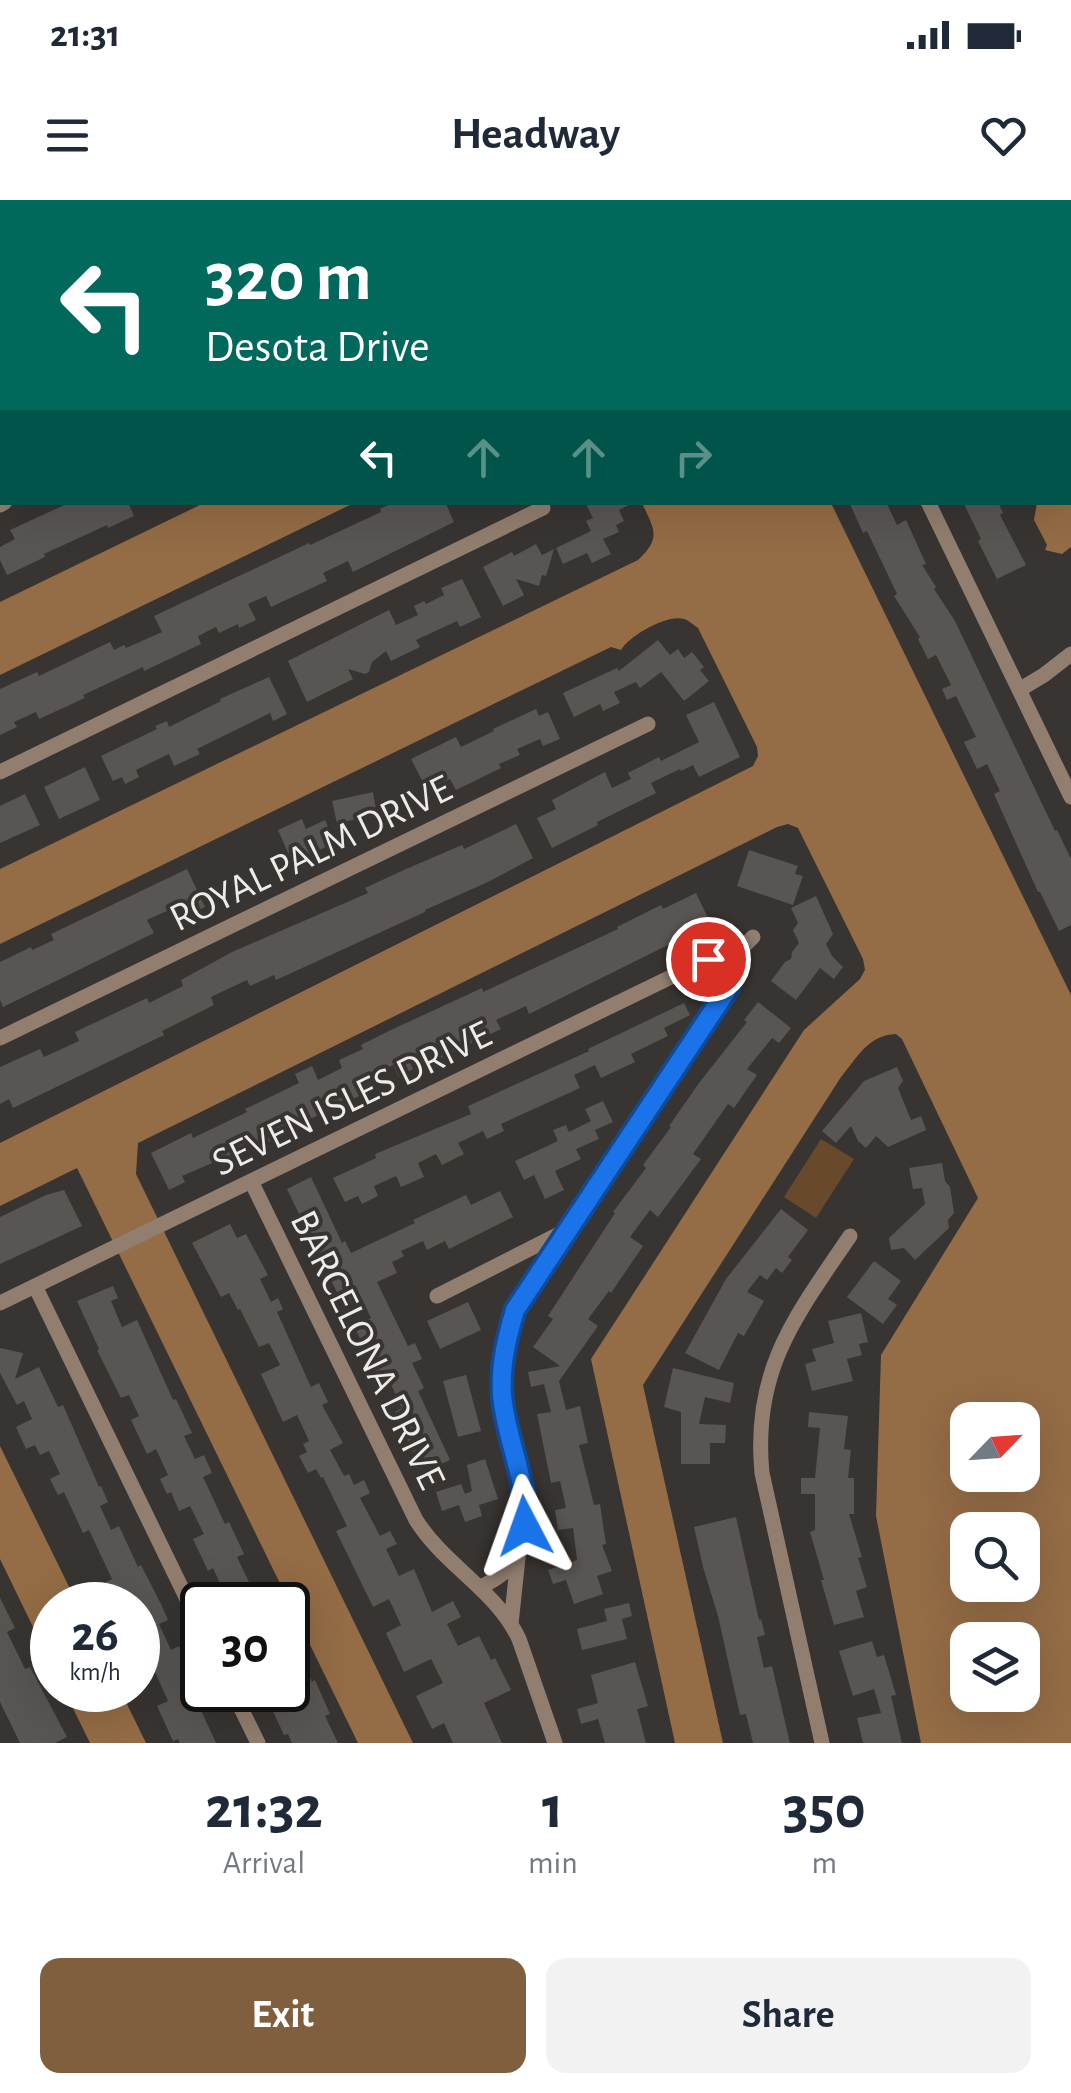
<!DOCTYPE html>
<html lang="en">
<head>
<meta charset="utf-8">
<style>
	body { margin:0; font-family:"Alegreya Sans",sans-serif; background:#f2f2f3; color:#1f2937; height:100vh; display:flex; flex-direction:column; font-size:38px; white-space:nowrap }
	* { box-sizing:border-box; margin:0 }
	p { font-size:32px; color:#747a83 }
	.icon { flex:none; width:55px; height:55px; fill:none; stroke:currentColor; stroke-width:2; stroke-linecap:round; stroke-linejoin:round }
	.map { position:relative; height:1543px; overflow:hidden }
	.details { display:flex; flex-direction:column; background:#fff; flex:1 }
	.details>* { flex:none }
	.hud { position:absolute; left:0px; top:0px; width:1072px; height:305px; box-shadow:0 10px 40px #0002; background:#00695c; color:#fff; overflow:hidden }
	.needle { width:65px; rotate:65deg }
	.buttons { position:absolute; left:950px; top:1202px; display:grid; gap:20px }
	.buttons a { display:grid; place-items:center; width:90px; height:90px; border-radius:20px; background:#fff; box-shadow:0 10px 40px #0002; font-size:50px }
	.speed { position:absolute; left:30px; top:1382px; display:flex; gap:20px; font-size:50px; font-weight:700; text-align:center }
	.speed>* { display:grid; place-content:center; width:130px; height:130px; border-radius:50%; background:#fff; box-shadow:0 10px 40px #0002; line-height:1 }
	.speed small { font-size:25px; font-weight:400 }
	.speed .limit { border:5px solid #111; border-radius:15px; background:#fff; color:#111 }
	.pin { position:absolute; display:grid; place-items:center; width:85px; height:85px; color:#fff; margin:-42px; border:5px solid #fff; border-radius:50%; box-shadow:0 2px 10px #0007 }
	.me { position:absolute; width:110px; margin:-55px; rotate:356deg; stroke-linejoin:round; filter:drop-shadow(0 0 8px #0008) }
	.turn { display:flex; align-items:center; gap:35px; height:210px; padding:0 40px; font-size:45px }
	.turn .icon { width:130px; height:130px; stroke-width:2.5 }
	.turn b { display:block; font-size:70px; line-height:85px }
	.lanes { display:flex; align-items:center; height:95px; padding:0 40px; background:#0003; justify-content:center; gap:50px; direction:ltr }
	.lanes .off { opacity:.35 }
	.eta { display:flex; justify-content:space-evenly; align-items:center; height:170px; text-align:center }
	.eta b { font-size:60px; font-weight:700; line-height:70px }
	.action { display:flex; gap:20px; margin-top:auto; padding:20px 40px }
	.action a { flex:1; height:115px; border-radius:20px; background:#805f3f; color:#fff; font-size:40px; font-weight:700; line-height:115px; text-align:center }
	.action a+a { background:#f2f2f3; color:#1f2937 }
	.status { display:flex; justify-content:space-between; align-items:center; height:70px; padding:0 50px; background:#fff; direction:ltr }
	.status svg { height:28px; fill:currentColor }
	header { display:flex; justify-content:space-between; align-items:center; height:130px; padding:0 40px; background:#fff; font-size:45px; font-weight:700 }
	.map>svg:first-child { display:block }
	.green { fill:#68492b }
	.water { fill:#946c46; fill-rule:evenodd }
	.building { fill:#595552 }
	.lines { fill:none; stroke-linecap:round; stroke-linejoin:round }
	.lane { stroke:#917e6e; stroke-width:8 }
	.street { stroke:#917e6e; stroke-width:15 }
	.route-casing { stroke:#114b97; stroke-width:25 }
	.route { stroke:#1a73e8; stroke-width:18 }
	.labels { text-anchor:middle; stroke-width:8; stroke-linejoin:round; paint-order:stroke }
	.street-label { font-size:40px; fill:#eeebe9; stroke:#383431 }
</style>
</head>
<body>
<div class="status"><b>21:31</b><svg viewBox="0 0 49 12"><path d="M0 12V9h3v3zM5 12V6h3v6zM10 12V3h3v9zM15 12V0h3v12zM26 1h20v11H26zM47 4h2v5h-2z"/></svg></div>
<header><svg class="icon" aria-label="menu" viewBox="0 0 24 24"><path d="M4 6h16M4 12h16M4 18h16"/></svg>Headway<svg class="icon" aria-label="heart" viewBox="0 0 24 24"><path d="M12 20l-8-8c-3-5 5-10 8-4 3-6 11-1 8 4z"/></svg></header>
<div class="map">
<svg width="1071" height="1543" viewBox="0 0 1071 1543">
	<rect width="100%" height="100%" fill="#383431"/>
	<path class="green" d="M821 939 854 959 816 1018 784 997Z"/>
	<path class="water" d="M273 0H430L425 2H268Z
		M490 0H683L685 2H492Z
		M1071 274V347L1062 354 1045 350 1047 345 1034 320 1037 303 1070 302Z
		M204 303H354L0 475V402Z
		M642 303H831L1071 795V1543H921L876 1316 881 1155 978 998 902 839 896 834C868 835 857 858 841 877L643 1185 723 1543H675L591 1159 804 830 860 779 865 770 863 759 798 628 788 624 777 627 138 943 136 974 413 1543H358L77 968 0 1006V943L753 566 758 556 757 547 698 428C693 425 690 421 684 419 667 414 629 436 621 450L611 447 0 744V669L638 360C662 338 654 329 642 303ZM968 1220H1022V1275H968ZM968 1330H1022V1385H968ZM968 1440H1022V1495H968Z
		M0 1246 78 1405H52V1466L0 1359Z
		M64 1490H120L146 1543H90Z"/>
	<path class="building" d="M71 302H128L134 316 108 328 107 325 44 354 45 357 7 375 0 360V347L15 339 10 330Z
		M394 302H445L454 322 353 372 348 361 323 373 327 381 271 407 266 396 248 404 256 420 239 428 238 424 219 433 216 427 198 436 201 444 144 471 143 467 83 495 85 498 39 519 36 512 14 522 17 527 0 535V489L37 472 39 476 110 442 114 450 124 445 126 448 162 432 154 416 309 343 310 345 381 312 380 309Z
		M585 302H635L619 310 624 321 616 325 619 332 603 339 611 354 592 363 587 353 563 364 556 348 591 331 586 321 593 318Z
		M849 302H886L897 325 906 320 926 364 922 365 936 387 934 389 955 421 1055 631 1057 630 1071 659V725L1059 731 1040 692H1038L994 594 1000 591 987 564 977 569 964 542 976 537 956 496 947 500 942 489 951 485 936 455 928 459 918 439 920 437 894 396 897 394 867 331 863 333Z
		M963 302H998L1003 313 1000 315 1026 365 997 379 978 341 981 339Z
		M536 344 542 355 554 349 546 376 542 375 539 386 516 379 524 395 503 406 483 367 512 352 514 356Z
		M462 379 481 417 460 427 457 421 416 440 420 447 391 461 386 451 372 462 369 472 365 474 348 469 353 479 307 502 288 461 389 410 396 425 418 415 414 406 424 401 426 404 444 395 441 388Z
		M658 440 670 455 678 449 684 458 692 452 704 467 700 470 709 481 684 501 661 472 640 488 636 482 614 492 620 503 603 511 600 504 574 517 563 493 617 468 619 471Z
		M269 477 287 514 273 521 270 513 197 549 200 554 174 566 169 554 136 570 139 577 125 584 122 577 113 581 101 556 157 529 155 526 167 521 169 527 221 501 220 499Z
		M714 502 740 557 699 577 693 565 681 571 680 569 651 583 656 593 597 622 598 625 552 648 537 618 556 609 552 600 605 572 612 588 631 579 628 573 659 557 661 561 699 542 686 515Z
		M536 509 539 516 548 512 560 539 543 546 540 539 517 549 520 555 499 564 501 568 456 590 450 579 427 590 411 559 456 537 461 547 494 531 493 529Z
		M85 567 100 600 59 619 44 587Z
		M373 592 377 615 337 623 332 601Z
		M25 594 40 625 0 643V606Z
		M302 619 306 629 325 620 335 643 292 662 278 630Z
		M516 624 533 658 488 682 425 710V712L276 780 274 775 250 786 247 780 211 797 214 805 162 831 164 835 13 908 9 899 0 904V867L40 849 44 857 79 841 75 832 147 798 149 803 183 786 181 780 232 752 368 693 365 688 406 669 462 645 464 649Z
		M749 650 798 666 795 674 803 676 793 705 737 686Z
		M187 669 205 707 189 715 184 703 147 720 154 733 3 807 0 800V762L31 747 32 750 54 740 51 734Z
		M696 693 709 720 676 735 678 740 529 814 526 806 496 820 501 829 441 858 437 848 409 861 413 869 399 877 393 865 368 878 374 889 289 929 290 931 256 948 254 945 182 976 185 982 169 990 151 953 191 933 193 938 247 912 245 909 299 883 295 874 312 866 318 880 342 868 339 860 363 849 361 845 393 829 482 788 483 792 618 729 617 727 661 705 663 709Z
		M816 696 833 734 826 744 832 756 843 767 834 779 820 768 796 800 771 781 785 762 791 759 792 752 799 743 793 730 798 723 791 708Z
		M758 802 791 828 779 843 772 838 747 869 757 875 734 908 728 904 693 954 701 959 658 1017 650 1010 630 1037 643 1046 611 1093 609 1091 588 1119 598 1126 559 1181 566 1210 580 1206 588 1243 579 1245 594 1305 600 1304 606 1344 602 1345 612 1371 597 1376 603 1394 574 1404 566 1380 553 1384 548 1370 577 1360 573 1328 558 1330 555 1310 566 1308 560 1281 551 1283 537 1214 551 1212 544 1184 531 1187 528 1172 560 1166 533 1147 553 1119 548 1116 615 1013 613 1012 646 968 643 965 671 927 669 926 699 883 747 822 744 820Z
		M684 803 690 815 664 828 668 836 631 854 635 862 601 878 595 865 574 875 580 888 501 924 504 931 487 939 483 931 458 943 464 954 442 965 436 954 418 963 424 977 401 987 396 976 374 986 378 996 362 1004 358 996 345 1002 333 978 376 958 375 954 471 914 468 906 589 851 588 849Z
		M897 867 903 881 898 888 911 920 921 916 926 930 888 947 876 936 866 948 858 941 851 926 836 943 822 931 864 881Z
		M603 901 613 922 595 930 599 939 576 949 581 959 555 971 564 990 545 999 534 975 524 980 515 961 558 941 553 930 566 925 569 932 591 921 585 909Z
		M942 963 945 981 950 987 954 1013 948 1020 949 1028 915 1060 904 1048 891 1050 889 1038 925 1004 922 988 913 989 909 968Z
		M311 977 342 1043 345 1041 351 1053 415 1023 413 1020 466 995 471 1005 500 991 513 1017 449 1049 445 1041 427 1050 423 1041 401 1051 404 1056 392 1062 397 1073 377 1082 408 1146 415 1143 422 1159 412 1163 424 1188 418 1191 450 1260 428 1270 420 1252 414 1254 395 1212 402 1208 388 1178 378 1182 369 1164 372 1163 354 1126 371 1118 362 1099 344 1107 287 989Z
		M64 990 82 1026 0 1064V1017L46 995Z
		M781 1009 808 1030 788 1057 792 1060 782 1073 776 1068 767 1080 760 1075 747 1092 764 1101 744 1136 738 1133 719 1170 685 1153 726 1079Z
		M230 1024 237 1038 246 1034 268 1075 260 1079 271 1102 278 1098 283 1109 277 1112 287 1134 311 1187 319 1183 328 1202 322 1205 343 1243 330 1250 344 1276 349 1274 354 1285 364 1280 370 1293 360 1298 380 1336 390 1331 397 1344 386 1349 399 1376 414 1369 432 1412 453 1401 461 1417 447 1424 458 1446 479 1436 491 1460 495 1458 511 1490 484 1503 502 1543H453L444 1523 432 1529 416 1496 443 1483 431 1459 404 1472 386 1433 401 1425 389 1399 373 1407 336 1331 347 1326 323 1277 321 1278 316 1269 308 1273 299 1256 307 1252 303 1244 309 1241 297 1215 283 1222 261 1174 280 1165 269 1143 259 1147 240 1109 238 1110 229 1093 221 1097 192 1043Z
		M874 1061 901 1081 888 1099 897 1105 883 1124 847 1097Z
		M113 1086 118 1098 111 1101 122 1127 137 1120 173 1200 176 1199 192 1233 184 1236 195 1259 204 1255 212 1273 203 1277 225 1324 229 1322 244 1354 237 1357 260 1405H222L215 1391 222 1388 213 1368 208 1371 193 1339 204 1334 190 1306 179 1311 171 1292 167 1294 160 1279 168 1275 156 1249 147 1254 131 1220 139 1216 129 1195 121 1198 97 1150 99 1149 77 1101Z
		M468 1102 481 1130 440 1149 427 1121Z
		M861 1113 868 1142 859 1144 862 1155 847 1159 853 1181 812 1191 805 1164 816 1161 812 1149 834 1143 828 1121Z
		M0 1148 23 1153 15 1179 39 1167 58 1207 63 1205 99 1287 101 1286 108 1302 100 1306 111 1330 119 1326 138 1367 141 1365 161 1404 168 1420 159 1424 171 1450 179 1446 204 1504 199 1506 216 1543H180L178 1539 173 1541 157 1506 168 1501 146 1452 138 1456V1405H107L98 1386 112 1379 89 1330 83 1333 64 1292 58 1295 50 1279 60 1274 49 1251 40 1255 35 1245 26 1249 16 1227 32 1219 24 1201 17 1205 0 1173Z
		M673 1168 734 1183 730 1203 705 1197 699 1224 726 1225 725 1243H710V1264H681V1212L664 1207Z
		M466 1175 481 1231 458 1237 443 1181Z
		M809 1212 848 1216 844 1249 851 1250 848 1278H854V1314H849L862 1357 858 1358 867 1387 856 1391 864 1417 834 1425 821 1380H824L810 1332 815 1330V1294H801V1278H815L820 1228 808 1227Z
		M485 1259 498 1299 479 1305 482 1316 465 1322 459 1305 442 1311 436 1292 461 1284 465 1294 472 1291 467 1265Z
		M736 1317 759 1420 761 1419 765 1435 757 1437 764 1468 772 1466 790 1543H753L746 1514 740 1515 718 1416 703 1367 694 1327Z
		M0 1398 15 1428 7 1432 25 1469 30 1467 67 1537 55 1543H20L0 1502Z
		M629 1403 632 1416 622 1419 627 1439 582 1450 577 1429 607 1421 604 1409Z
		M288 1430 312 1482 315 1480 330 1514 325 1516 338 1543H292L288 1534 284 1535 263 1490H288Z
		M872 1441 877 1457 884 1455 896 1495 891 1496 902 1543H863L857 1518 881 1513 874 1489 853 1496 839 1451Z
		M635 1462 648 1506 637 1509 646 1543H605L598 1519 581 1524 577 1509 598 1503 591 1475Z"/>
	<g class="lines">
		<path class="lane" d="M0 70 2 71"/>
		<path class="street" d="M781 0 782 2
			M75 2 81 0
			M0 39 2 38
			M1070 167H1071
			M928 302 1071 597
			M0 305 5 302
			M1019 490 1044 475 1071 454
			M0 572 543 308
			M731 759 753 737
			M0 838 648 524
			M251 981 416 1320C445 1366 496 1390 519 1439L555 1543
			M35 1086 202 1430
			M437 1096 567 1030
			M0 1103 708 759 716 756 731 759
			M481 1387C492 1381 503 1375 512 1365 547 1321 510 1248 503 1200 498 1169 506 1139 515 1110L729 787 734 769 731 759
			M511 1424 518 1358
			M232 1490 258 1543
			M822 1543 762 1273C752 1170 795 1117 850 1036"/>
	</g>
	<g class="lines">
		<defs>
			<path id="route" d="M525 1326C528 1280 506 1240 502 1195 500 1165 507 1137 515 1110L729 787 734 770 731 759 716 756 708 759"/>
		</defs>
		<use href="#route" class="route-casing"/>
		<use href="#route" class="route"/>
	</g>
	<g class="labels">
		<g class="street-label">
			<text transform="translate(310 652) rotate(-26)" y="14">ROYAL PALM DRIVE</text>
			<text transform="translate(351 897) rotate(-26)" y="14">SEVEN ISLES DRIVE</text>
			<text transform="translate(369 1149) rotate(64)" y="14">BARCELONA DRIVE</text>
		</g>
	</g>
</svg>
<div class="buttons">
<a><svg class="needle" viewBox="-14 -14 28 28"><path d="M0-13l5 13h-10z" fill="#e53935"/><path d="M0 13l5-13h-10z" fill="#747a83"/></svg></a>
<a><svg class="icon" aria-label="search" viewBox="0 0 24 24"><circle cx="10" cy="10" r="6"/><path d="M15 15l6 6"/></svg></a>
<a><svg class="icon" aria-label="layers" viewBox="0 0 24 24"><path d="M12 4l9 5-9 5-9-5zM3 14l9 5 9-5"/></svg></a>
</div>
<div class="speed"><div>26<small>km/h</small></div><div class="limit">30</div></div>
<div class="pin" style="left:708px;top:759px;background:#d93025"><svg class="icon" aria-label="arrive" viewBox="0 0 24 24"><path d="M6 21V4h12l-3 4 3 4H6"/></svg></div>
<svg class="me" style="left:525px;top:1326px" viewBox="-20 -20 40 40"><path d="M0-17L14 15 0 8-14 15z" fill="#1a73e8" stroke="#fff" stroke-width="4"/></svg>
<div class="hud">
<div class="turn"><svg class="icon" aria-label="left" viewBox="0 0 24 24"><path d="M17 20v-9H6M10 6l-5 5 5 5"/></svg><div><b>320 m</b>Desota Drive</div></div>
<div class="lanes"><svg class="icon" aria-label="left" viewBox="0 0 24 24"><path d="M17 20v-9H6M10 6l-5 5 5 5"/></svg><svg class="icon off" aria-label="ahead" viewBox="0 0 24 24"><path d="M12 20V5M6 11l6-6 6 6"/></svg><svg class="icon off" aria-label="ahead" viewBox="0 0 24 24"><path d="M12 20V5M6 11l6-6 6 6"/></svg><svg class="icon off" aria-label="right" viewBox="0 0 24 24"><path d="M7 20v-9h11M14 6l5 5-5 5"/></svg></div>
</div>
</div>
<section class="details">
<div class="eta">
<div><b>21:32</b><p>Arrival</p></div>
<div><b>1</b><p>min</p></div>
<div><b>350</b><p>m</p></div>
</div>
<div class="action"><a>Exit</a><a>Share</a></div>
</section>
</body>
</html>
